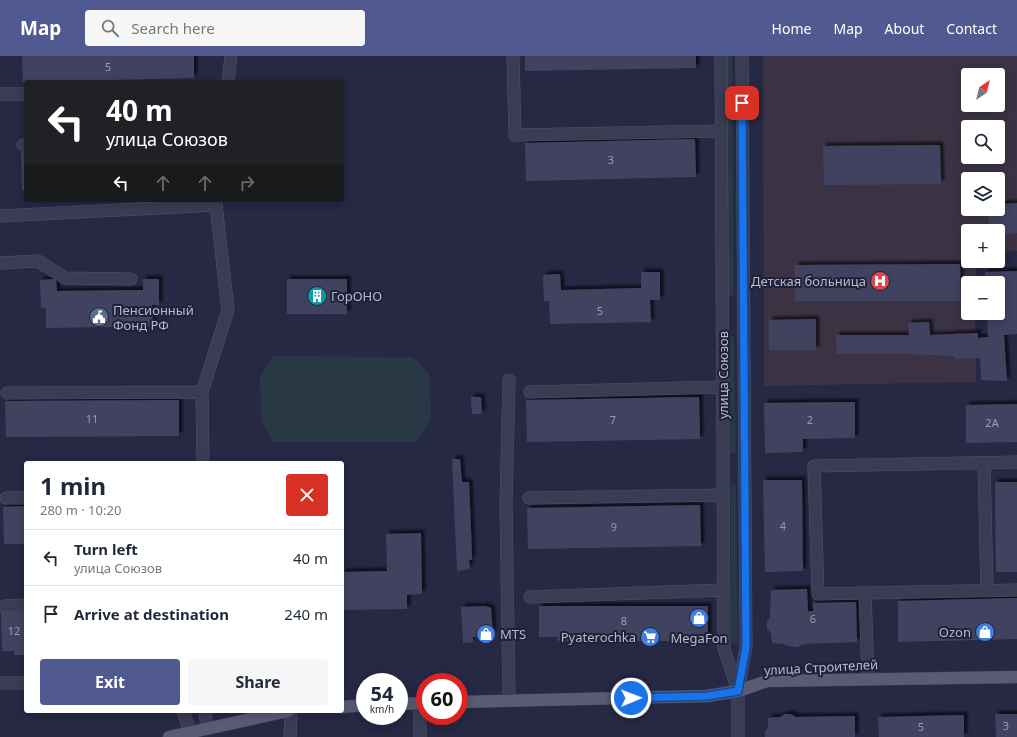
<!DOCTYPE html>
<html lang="en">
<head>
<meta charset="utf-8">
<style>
	body { margin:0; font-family:"Noto Sans",sans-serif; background:#f6f6f7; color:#1f2937; height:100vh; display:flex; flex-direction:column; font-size:15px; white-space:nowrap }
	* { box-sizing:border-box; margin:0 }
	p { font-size:13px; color:#747a83 }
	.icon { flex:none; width:22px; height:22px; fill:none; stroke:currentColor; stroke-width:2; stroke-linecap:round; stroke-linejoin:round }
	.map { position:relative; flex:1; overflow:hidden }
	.side { position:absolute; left:24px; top:405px; width:320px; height:252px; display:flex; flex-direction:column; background:#fff; border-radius:4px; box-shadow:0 2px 10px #0003 }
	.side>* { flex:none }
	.guide { position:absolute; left:24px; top:24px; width:320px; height:122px; border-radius:4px; box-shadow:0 2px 10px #0003; background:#202124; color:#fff; overflow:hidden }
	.needle { width:26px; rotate:35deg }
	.controls { position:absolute; left:961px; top:12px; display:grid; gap:8px }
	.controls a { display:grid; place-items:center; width:44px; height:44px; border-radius:4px; background:#fff; box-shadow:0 2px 10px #0003; font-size:20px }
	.speed { position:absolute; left:356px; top:617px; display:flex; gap:8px; font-size:20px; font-weight:700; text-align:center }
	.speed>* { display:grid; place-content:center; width:52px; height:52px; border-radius:50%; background:#fff; box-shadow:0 2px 10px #0003; line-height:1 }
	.speed small { font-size:10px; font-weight:400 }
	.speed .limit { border:6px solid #d22; background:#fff; color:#111 }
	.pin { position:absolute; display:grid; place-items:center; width:34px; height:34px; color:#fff; margin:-17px; border-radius:8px; box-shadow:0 2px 6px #0006 }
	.me { position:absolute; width:44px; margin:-22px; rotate:89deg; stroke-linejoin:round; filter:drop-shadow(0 0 3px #0008) }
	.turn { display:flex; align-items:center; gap:14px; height:84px; padding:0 16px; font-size:18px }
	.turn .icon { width:52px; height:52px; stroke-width:2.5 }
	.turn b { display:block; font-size:28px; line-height:34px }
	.lanes { display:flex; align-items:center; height:38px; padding:0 16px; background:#0003; justify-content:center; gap:20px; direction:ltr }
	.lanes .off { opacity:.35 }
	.round { display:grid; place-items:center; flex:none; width:42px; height:42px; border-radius:4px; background:#f6f6f7 }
	.headline { display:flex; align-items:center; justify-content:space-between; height:68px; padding:0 16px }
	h1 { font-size:24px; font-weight:700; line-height:30px }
	.primary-button { display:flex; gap:8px; margin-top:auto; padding:8px 16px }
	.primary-button a { flex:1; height:46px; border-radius:4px; background:#505990; color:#fff; font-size:16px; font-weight:700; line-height:46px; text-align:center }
	.primary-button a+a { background:#f6f6f7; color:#1f2937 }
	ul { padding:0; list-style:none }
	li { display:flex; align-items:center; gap:12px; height:56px; padding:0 16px; border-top:1px solid #e0e1e3 }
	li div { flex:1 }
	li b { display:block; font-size:15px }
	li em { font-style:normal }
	header { display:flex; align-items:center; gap:24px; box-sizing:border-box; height:56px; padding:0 20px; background:#505990; color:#fff }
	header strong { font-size:19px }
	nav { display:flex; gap:22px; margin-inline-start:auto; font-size:14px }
	.search { width:280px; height:36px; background:#f6f6f7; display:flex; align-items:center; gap:10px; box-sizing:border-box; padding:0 14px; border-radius:4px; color:#747a83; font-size:15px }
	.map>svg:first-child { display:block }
	.medical { fill:#3b3344; fill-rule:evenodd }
	.green { fill:#283845 }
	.building { fill:#404361; filter:url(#shadow) }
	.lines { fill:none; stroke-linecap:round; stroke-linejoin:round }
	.minor-casing { stroke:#53546b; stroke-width:13 }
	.major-casing { stroke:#41435a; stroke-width:13 }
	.minor { stroke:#3a3c53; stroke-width:12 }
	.major { stroke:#585b73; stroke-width:12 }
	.route-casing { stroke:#114b97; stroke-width:10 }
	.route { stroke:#1a73e8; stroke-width:7 }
	.labels { text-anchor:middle; stroke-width:4; stroke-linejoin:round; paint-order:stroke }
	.number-label { font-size:11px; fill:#9a9cb2 }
	.poi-label { font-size:13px; fill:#b8b9cd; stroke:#1f2139; text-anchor:end }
	.street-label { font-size:13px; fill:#b8b9cd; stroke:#1f2139 }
</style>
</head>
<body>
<header>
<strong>Map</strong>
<div class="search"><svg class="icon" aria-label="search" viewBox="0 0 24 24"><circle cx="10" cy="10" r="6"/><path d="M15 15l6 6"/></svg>Search here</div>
<nav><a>Home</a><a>Map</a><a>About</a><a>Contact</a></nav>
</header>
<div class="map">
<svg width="1017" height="681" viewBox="0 0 1017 681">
	<defs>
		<filter id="shadow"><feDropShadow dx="3.5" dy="-3.5" stdDeviation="1" flood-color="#0009"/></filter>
	</defs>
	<rect width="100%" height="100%" fill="#262844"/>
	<path class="medical" d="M763 0H1017V195L998 196V175H968V205H976V227H968V257H975L976 326 764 330ZM968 19H998V49H968ZM968 71H998V101H968ZM968 123H998V153H968Z"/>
	<path class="green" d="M726 0H732L734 239 728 241Z
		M734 280 736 397H730L728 281Z
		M273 300 413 301 430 319 431 364 416 386H273L261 364 260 321Z
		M731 428 736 429 738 587H731Z"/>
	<path class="building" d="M22 0H194V22L23 26Z
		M525 0H696V12L525 15Z
		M695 83 696 121 526 125 525 87Z
		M940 89 941 128 824 129 823 90Z
		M21 96H26V134H22Z
		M1017 147V177L998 178V175H989L988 153H998V148Z
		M960 208 961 245H795V209Z
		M1017 215V278L1004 279 1007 325 981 324 980 302 954 303V300L909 298H837L836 279H909L908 267 929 266 930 279 978 277V282L988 281 987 257H998V227H985V216Z
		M641 216H660V244H650L651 266 550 268 549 245H544L543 219 560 218 561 234 641 232Z
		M56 223 57 235 143 234V223H159V249H152L153 270 46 272V252H41L40 224Z
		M287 223H347V258H287Z
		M816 263V294H769V264Z
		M471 341H481L482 358H472Z
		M699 341 700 383 527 386 526 344Z
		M179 344V380L6 381 5 345Z
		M855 346V382L803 383V396L765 397 764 347Z
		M1017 348V386L966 387V349Z
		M452 403H460L462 426H469L471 473 472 504H469L470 513 457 515Z
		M763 424H802L803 515 765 516Z
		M995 426H1017V516H996Z
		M700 449 701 490 528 493 527 452Z
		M26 450V488H4L3 451Z
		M421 477 422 538 407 539V553L342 554V516L387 515 386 478Z
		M807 533 808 555H813V547L856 546 857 586 804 588 797 591 788 590 783 588 772 587 771 577 767 573V566L770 561 771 534Z
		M1017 542V583L898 586V545Z
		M485 550 491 552 493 576 489 581H473V586L463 587 461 551Z
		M539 550H708V581H703V585H558V581H539Z
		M1 556H26V599H14V595H2Z
		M785 658H791L796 661 855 660V681H765V675L768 671V662L780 661Z
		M995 658H1017V681H996Z
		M964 659V681H879L878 661Z"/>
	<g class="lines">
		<defs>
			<path id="minor" d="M513 0 515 79 721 75
				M721 0 724 593 738 634
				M228 26 231 0
				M0 38H26
				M23 89H26
				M0 160 216 149 228 254 202 336 203 407
				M0 207 38 205 65 222 131 223
				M509 324 506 448 509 644
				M530 336 723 331
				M7 337 202 336
				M984 407 987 534
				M6 442H26
				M529 442 723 439
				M865 537 1017 534
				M530 541 724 534
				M4 550 26 549
				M868 623 865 537 818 538 814 410 1017 406
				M0 627H26
				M183 655 190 676
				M205 655 207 672
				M290 681 291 655
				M420 681V647
				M738 681V635L746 591 742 0"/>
			<path id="major" d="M459 646 707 640 738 635 767 625 1017 621
				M399 648 425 647
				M342 651 365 649
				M169 681 288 655"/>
		</defs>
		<use href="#minor" class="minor-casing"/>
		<use href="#major" class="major-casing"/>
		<use href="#minor" class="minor"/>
		<use href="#major" class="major"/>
	</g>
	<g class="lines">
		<defs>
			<path id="route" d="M631 642 707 640 738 635 746 591 742 47"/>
		</defs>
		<use href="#route" class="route-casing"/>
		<use href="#route" class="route"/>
	</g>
	<defs>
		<symbol id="hospital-disc" viewBox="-11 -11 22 22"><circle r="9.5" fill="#e0444e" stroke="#1f2139"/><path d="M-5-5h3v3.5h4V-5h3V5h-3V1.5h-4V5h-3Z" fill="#fff"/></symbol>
		<symbol id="building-disc" viewBox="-11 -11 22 22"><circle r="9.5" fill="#0f9aa8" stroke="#1f2139"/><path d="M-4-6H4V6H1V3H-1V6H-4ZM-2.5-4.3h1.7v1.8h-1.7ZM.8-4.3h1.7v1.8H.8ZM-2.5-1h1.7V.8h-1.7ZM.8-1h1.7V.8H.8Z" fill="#fff"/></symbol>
		<symbol id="civic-disc" viewBox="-11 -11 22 22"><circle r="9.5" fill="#5c6f8a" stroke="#1f2139"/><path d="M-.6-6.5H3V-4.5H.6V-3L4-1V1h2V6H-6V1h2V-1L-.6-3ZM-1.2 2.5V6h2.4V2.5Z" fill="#fff"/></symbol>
		<symbol id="shop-disc" viewBox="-11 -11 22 22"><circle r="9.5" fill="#3f7fe0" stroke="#1f2139"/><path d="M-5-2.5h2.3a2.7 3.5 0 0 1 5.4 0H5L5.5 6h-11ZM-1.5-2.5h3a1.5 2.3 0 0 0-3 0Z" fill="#fff"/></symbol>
		<symbol id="supermarket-disc" viewBox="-11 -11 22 22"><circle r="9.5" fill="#3f7fe0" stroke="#1f2139"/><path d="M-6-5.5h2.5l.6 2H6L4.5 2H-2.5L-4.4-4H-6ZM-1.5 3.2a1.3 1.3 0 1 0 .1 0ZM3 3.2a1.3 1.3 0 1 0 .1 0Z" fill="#fff"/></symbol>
	</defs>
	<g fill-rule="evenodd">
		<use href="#hospital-disc" x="869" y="214" width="22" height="22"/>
		<use href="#building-disc" x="306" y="229" width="22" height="22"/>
		<use href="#civic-disc" x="88" y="250" width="22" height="22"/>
		<use href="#shop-disc" x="688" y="551" width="22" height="22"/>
		<use href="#shop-disc" x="974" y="565" width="22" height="22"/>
		<use href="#shop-disc" x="475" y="567" width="22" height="22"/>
		<use href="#supermarket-disc" x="639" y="570" width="22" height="22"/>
	</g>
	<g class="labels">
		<g class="number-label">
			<text x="108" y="15">5</text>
			<text x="611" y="108">3</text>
			<text x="600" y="259">5</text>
			<text x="92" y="367">11</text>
			<text x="613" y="368">7</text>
			<text x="810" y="368">2</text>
			<text x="992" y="371">2А</text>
			<text x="783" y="474">4</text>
			<text x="614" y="475">9</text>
			<text x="813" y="567">6</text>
			<text x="624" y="569">8</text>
			<text x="14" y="579">12</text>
			<text x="1006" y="674">3</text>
			<text x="921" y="675">5</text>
		</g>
		<g class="poi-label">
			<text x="866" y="230">Детская больница</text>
			<text x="331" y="245" text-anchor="start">ГорОНО</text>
			<text x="113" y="259" text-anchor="start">Пенсионный<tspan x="113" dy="15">Фонд РФ</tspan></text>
			<text x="971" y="581">Ozon</text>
			<text x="500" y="583" text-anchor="start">MTS</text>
			<text x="636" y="586">Pyaterochka</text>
			<text x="699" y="587" text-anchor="middle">MegaFon</text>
		</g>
		<g class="street-label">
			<text transform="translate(723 319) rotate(-90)" y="5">улица Союзов</text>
			<text transform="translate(821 611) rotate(-3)" y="5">улица Строителей</text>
		</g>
	</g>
</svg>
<div class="controls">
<a><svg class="needle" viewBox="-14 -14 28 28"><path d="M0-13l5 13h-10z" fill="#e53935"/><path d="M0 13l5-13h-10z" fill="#747a83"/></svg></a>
<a><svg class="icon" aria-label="search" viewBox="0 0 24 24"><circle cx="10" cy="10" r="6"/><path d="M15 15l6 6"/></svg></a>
<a><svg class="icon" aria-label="layers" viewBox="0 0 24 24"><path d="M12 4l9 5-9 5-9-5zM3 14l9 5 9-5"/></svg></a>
<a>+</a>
<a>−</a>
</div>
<div class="speed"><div>54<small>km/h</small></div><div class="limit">60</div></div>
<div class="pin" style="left:742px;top:47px;background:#d93025"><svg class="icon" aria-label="arrive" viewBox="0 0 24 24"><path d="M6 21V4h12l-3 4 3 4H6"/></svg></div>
<svg class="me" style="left:631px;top:642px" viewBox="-20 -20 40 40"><circle r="17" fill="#1a73e8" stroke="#fff" stroke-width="3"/><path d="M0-11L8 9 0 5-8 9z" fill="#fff"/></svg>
<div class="guide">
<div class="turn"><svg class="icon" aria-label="left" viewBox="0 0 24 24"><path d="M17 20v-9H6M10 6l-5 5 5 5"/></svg><div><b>40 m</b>улица Союзов</div></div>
<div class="lanes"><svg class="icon" aria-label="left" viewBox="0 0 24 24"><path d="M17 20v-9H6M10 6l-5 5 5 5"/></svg><svg class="icon off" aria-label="ahead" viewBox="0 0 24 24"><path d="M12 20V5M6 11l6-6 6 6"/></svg><svg class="icon off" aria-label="ahead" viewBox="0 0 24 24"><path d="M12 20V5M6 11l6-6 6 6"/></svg><svg class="icon off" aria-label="right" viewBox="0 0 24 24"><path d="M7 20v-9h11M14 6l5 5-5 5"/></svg></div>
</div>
<section class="side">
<div class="headline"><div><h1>1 min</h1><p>280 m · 10:20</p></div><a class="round" style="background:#d93025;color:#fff"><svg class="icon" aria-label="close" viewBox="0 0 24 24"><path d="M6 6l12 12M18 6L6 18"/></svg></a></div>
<ul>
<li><svg class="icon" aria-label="left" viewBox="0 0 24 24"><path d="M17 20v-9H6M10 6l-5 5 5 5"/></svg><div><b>Turn left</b><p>улица Союзов</p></div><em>40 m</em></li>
<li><svg class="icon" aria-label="arrive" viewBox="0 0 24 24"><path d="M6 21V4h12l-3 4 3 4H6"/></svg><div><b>Arrive at destination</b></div><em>240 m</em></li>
</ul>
<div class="primary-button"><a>Exit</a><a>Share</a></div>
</section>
</div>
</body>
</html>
